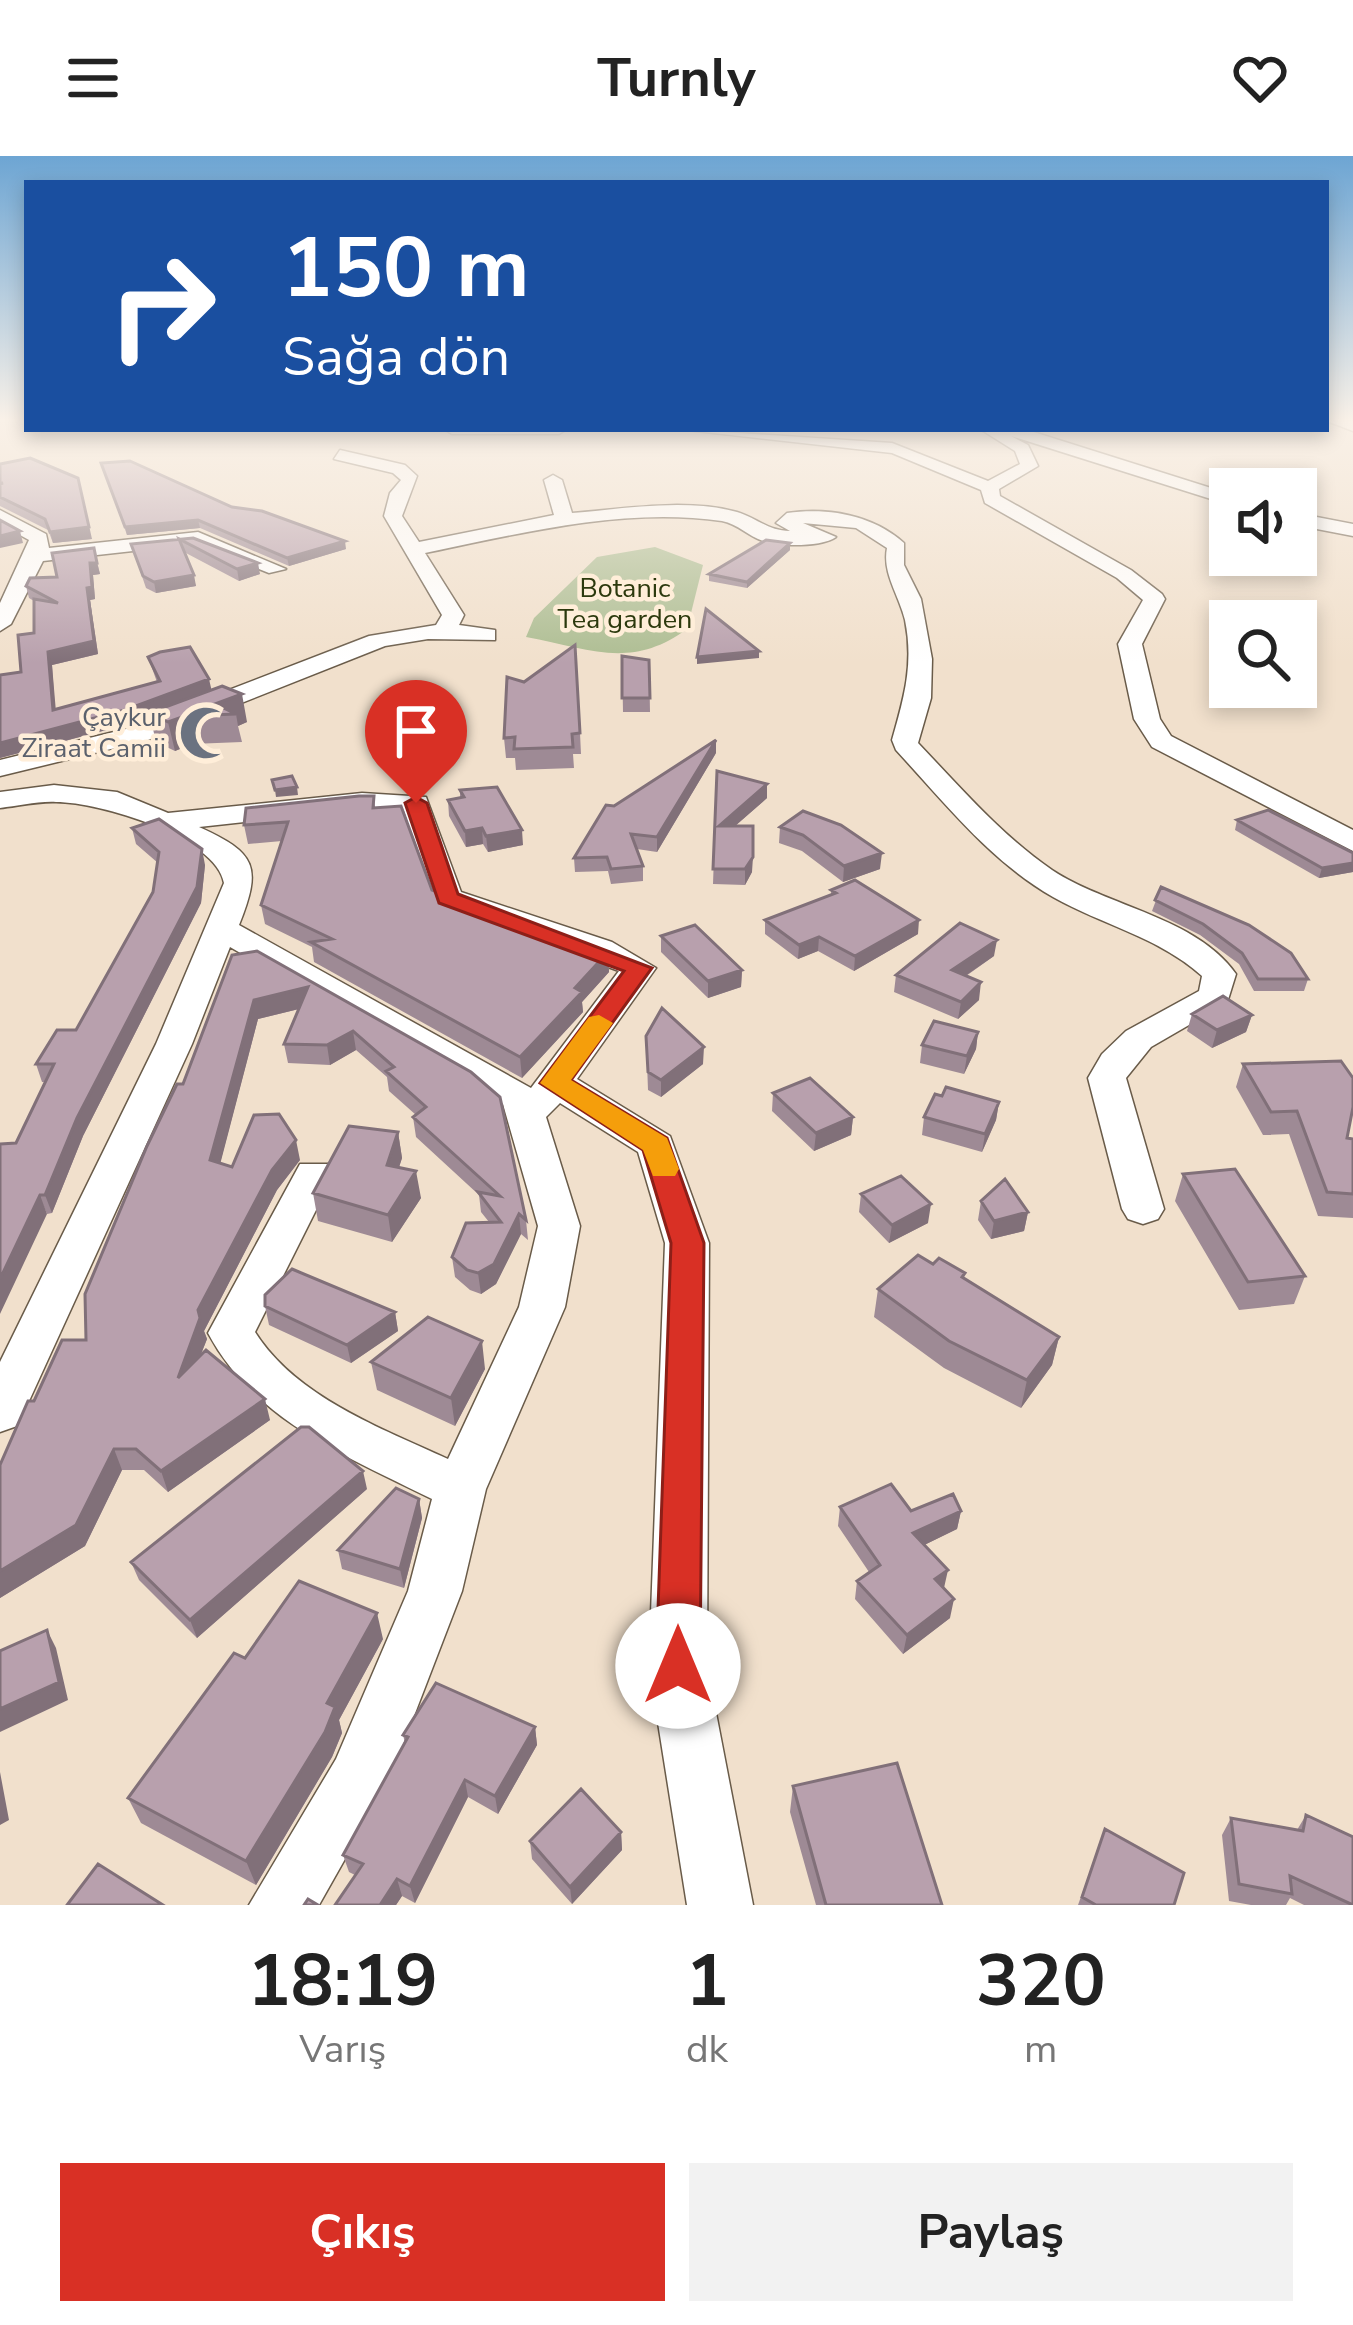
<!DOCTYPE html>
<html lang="tr">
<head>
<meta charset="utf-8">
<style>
	body { margin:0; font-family:"Nunito Sans",sans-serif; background:#f2f2f2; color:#222; height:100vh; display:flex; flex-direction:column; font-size:45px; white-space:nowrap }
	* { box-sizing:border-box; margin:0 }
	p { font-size:39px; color:#767676 }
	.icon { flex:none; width:66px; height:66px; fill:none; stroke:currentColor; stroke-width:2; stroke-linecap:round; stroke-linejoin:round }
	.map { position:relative; height:1749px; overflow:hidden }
	.details { display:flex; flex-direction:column; background:#fff; flex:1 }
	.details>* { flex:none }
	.guide { position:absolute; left:24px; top:24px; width:1305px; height:252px; border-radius:0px; box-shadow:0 6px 18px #0003; background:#1a4fa0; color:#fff; overflow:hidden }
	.buttons { position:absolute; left:1209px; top:312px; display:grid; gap:24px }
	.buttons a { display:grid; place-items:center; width:108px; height:108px; border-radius:0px; background:#fff; box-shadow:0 6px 18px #0003; font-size:60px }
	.pin { position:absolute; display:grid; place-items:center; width:102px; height:102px; color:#fff; margin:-123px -51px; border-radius:50% 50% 50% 0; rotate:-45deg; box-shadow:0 0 12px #0007 }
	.pin .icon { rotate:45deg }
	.me { position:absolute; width:132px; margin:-66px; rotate:0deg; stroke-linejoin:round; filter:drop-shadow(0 0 9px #0008) }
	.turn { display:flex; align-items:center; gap:42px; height:252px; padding:0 60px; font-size:54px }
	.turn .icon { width:156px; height:156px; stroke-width:2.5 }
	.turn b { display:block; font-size:84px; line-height:102px }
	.eta { display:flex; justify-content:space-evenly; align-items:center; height:204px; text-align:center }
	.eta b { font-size:72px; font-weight:700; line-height:84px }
	.action { display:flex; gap:24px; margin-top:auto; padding:24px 60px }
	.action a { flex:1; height:138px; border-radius:0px; background:#d93025; color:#fff; font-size:48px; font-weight:700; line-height:138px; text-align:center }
	.action a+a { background:#f2f2f2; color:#222 }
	header { display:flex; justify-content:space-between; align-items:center; height:156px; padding:0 60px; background:#fff; font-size:54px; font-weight:700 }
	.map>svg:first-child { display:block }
	.green { fill:#adbd92 }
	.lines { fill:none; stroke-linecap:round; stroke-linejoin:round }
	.minor-casing { stroke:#695b49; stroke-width:3 }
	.minor { fill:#fff; fill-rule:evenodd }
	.wall { fill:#9e8a95 }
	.shaded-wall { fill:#817079 }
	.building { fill:#b8a0ad; stroke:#817079; stroke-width:3 }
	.route { fill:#d93025; stroke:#8d1f18; stroke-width:3 }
	.slow { fill:#f59e0b }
	.labels { text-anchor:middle; stroke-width:9; stroke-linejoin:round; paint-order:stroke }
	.far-park-label { font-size:27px; fill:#2c390d; stroke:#ffeed9 }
	.far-worship-label { font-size:27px; fill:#5b616d; stroke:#ffeed9; text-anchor:end }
</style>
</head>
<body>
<header><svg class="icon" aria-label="menu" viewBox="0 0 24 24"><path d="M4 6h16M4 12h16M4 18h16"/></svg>Turnly<svg class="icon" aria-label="heart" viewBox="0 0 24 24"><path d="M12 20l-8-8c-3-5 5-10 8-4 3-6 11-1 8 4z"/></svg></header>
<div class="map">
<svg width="1353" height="1749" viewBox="0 0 1353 1749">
	<rect width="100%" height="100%" fill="#f1e0cc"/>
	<path class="green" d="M655 391 703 409 687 473C631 514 590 493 526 481L534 462 597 401Z"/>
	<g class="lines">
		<defs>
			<path id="minor" d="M1326 262 1353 265V275L1327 265Z
				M444 273H567L559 278H452Z
				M678 273 892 287 988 325 1020 308 1015 295 980 273H1024L1230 338V349L1011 280 1028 289 1038 310 999 333 1000 340 1131 414 1162 438 1165 443 1142 488 1160 563 1171 580 1353 674V695L1152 591 1134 563 1118 488 1143 444 1117 422 985 347 981 334 892 297Z
				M340 294 405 309 417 320 402 360 419 386 554 359 544 324 553 319 562 324 572 357C624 353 685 342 737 356 757 362 768 375 790 375L776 367 787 357C828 351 873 359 904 387V409L921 443 932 503 931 542 918 587C960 631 1001 679 1052 714 1108 751 1196 761 1236 818L1227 847 1151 891 1126 922 1164 1053 1158 1063 1143 1068 1128 1063 1122 1053 1088 922 1102 898 1126 875 1199 835 1202 820C1159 781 1102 769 1053 741 990 705 944 646 896 594L892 584C904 542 914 508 905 464 899 439 882 417 887 392L856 372 803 367 836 381C822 391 780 391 763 385 748 380 738 368 722 365 623 351 522 377 425 397L464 459 459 469 495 474V484L428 483 385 490 148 584 0 620V604L130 572 369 480 436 469 442 459 384 360 390 337 401 324 393 317 334 303Z
				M0 354 46 378 49 392 198 376 286 413 269 417 196 388 43 405 11 468 0 475V447L29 384 0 368Z
				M1296 357 1353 368V380L1296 369Z
				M54 629 117 636 168 657 362 637 426 641 461 736 612 786 656 812 577 923 670 980 709 1087 707 1510 753 1749H687L649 1510 665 1087 638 996 560 947 546 961 580 1070 565 1151 486 1333 462 1435 389 1625 319 1749H249L336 1603 408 1435 432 1343C346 1300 255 1265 208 1177L300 1008H328L334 1018 255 1176C296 1241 381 1272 448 1303L519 1151 538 1070 503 948 230 791 192 888 24 1256 17 1270 0 1276V1206L156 888 224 727C216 681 100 646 56 646 38 645 18 650 0 652V636ZM362 653 404 655 436 749 619 815 531 932 239 769C262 711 257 697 199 671Z"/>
		</defs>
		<use href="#minor" class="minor-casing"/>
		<use href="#minor" class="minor"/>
	</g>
	<path class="wall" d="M101 307 232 351 346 393 289 410 200 372 127 379Z
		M0 308 92 383 53 387 48 374 0 350Z
		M193 382 260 418 239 425 184 396 196 430 156 437 146 432 131 388Z
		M790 387V394L747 432 709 425V418Z
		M94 392 100 418 93 419 95 443 90 444 98 498 52 509 55 554 157 526 148 501 211 534 247 566 238 570 242 586 192 588 175 595 156 586 150 560 129 568 0 602V519L21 516 34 477V445L29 442 26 430 57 421Z
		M622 500 649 504 650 556H623Z
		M580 577 581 598H573L574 612 516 614 515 602H506L504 582Z
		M716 597 657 696 637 693 643 710V725L611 728 608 715 575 716 574 702 614 650Z
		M717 615 767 628V642L735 670 752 716 745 729 713 728Z
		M460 634 523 689 488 696 483 688 466 691 449 660 448 644 460 642Z
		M374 640 375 652 432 734 608 796 609 816 582 846 583 856 522 922 314 806 312 791 265 768 261 749 282 685 248 688 244 669Z
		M803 655 880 713 843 726 802 695 779 687 780 671Z
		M1237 664 1353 697V716L1319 722 1235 674Z
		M132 672 205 709 201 747 83 980 52 1057 47 1058 16 987 45 926H42L36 908 76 874 153 736 158 707 136 688Z
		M1161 731 1308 823 1304 835H1254L1239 808 1200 779 1152 755Z
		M831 734 918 778 854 815 818 795 798 803 765 778V764L831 739Z
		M661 780 742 814 741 831 708 842 661 796Z
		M232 799 471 916 526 1064 528 1084 521 1078 496 1128 481 1138 470 1134 455 1121 452 1101 489 1066 481 1056 479 1039 416 981 413 961 416 959 389 935 387 921 356 894 330 909 288 907 284 888 299 853 258 863 220 1007 232 1011 300 1004 277 1034 204 1175 207 1183 200 1200 270 1264 168 1336 144 1314H122L85 1390 0 1442V1309L34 1245 86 1184Z
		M994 800 966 820 979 844 958 863 894 836 896 819Z
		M1192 858 1252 859 1246 876 1212 892 1187 875Z
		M978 876 976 893 964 918 920 907 922 889Z
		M646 880 703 908 661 941 648 934Z
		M1243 908 1347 982 1353 983V1062L1318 1060 1289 978 1263 979 1236 931Z
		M773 937 853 961 851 979 814 995 772 955Z
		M999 946 996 964 982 996 922 979 924 961Z
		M398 976 402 1002 399 1011 421 1042 392 1086 318 1065 313 1037Z
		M1183 1018 1305 1120 1294 1148 1239 1154 1175 1045Z
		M861 1038 928 1067 889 1087 859 1056Z
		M981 1045 1028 1056 1024 1075 991 1083 978 1064Z
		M933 1108 965 1117 964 1123 1059 1181 1052 1209 1021 1252 944 1212 874 1161 878 1133Z
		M265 1150 395 1156 398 1175 351 1207 269 1169Z
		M371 1206 485 1213 455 1270 377 1234Z
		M367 1333 197 1482 139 1424 131 1406Z
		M419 1343 422 1362 404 1432 342 1413 338 1394Z
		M840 1351 911 1355H961L957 1373 924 1389 944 1432 950 1462 903 1498 855 1443 857 1425 869 1416 838 1370Z
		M383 1483 339 1564 342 1577 332 1601 256 1729 141 1667 128 1642 245 1502Z
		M535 1571 537 1589 498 1658 468 1641 415 1747 402 1740 396 1749H335L355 1719 349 1716 343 1699 405 1587 403 1579Z
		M793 1630 942 1749H816L790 1656Z
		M1306 1659 1353 1749H1304L1290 1742 1286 1749H1251L1229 1745 1222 1679 1231 1662 1297 1674Z
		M1105 1673 1174 1749H1078Z
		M621 1676 622 1694 572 1748 532 1703 530 1685Z"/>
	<path class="shaded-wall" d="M81 333 92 383 53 387 50 376Z
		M198 364 200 372 127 379 125 371Z
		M20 375 23 387 0 392V380Z
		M345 385 346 393 289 410 287 402Z
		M790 387V394L747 432V426Z
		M90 407H97L100 418 93 419 95 443 90 444 98 498 52 509 57 568 53 554 48 496Z
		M258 407 260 418 239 425 237 413Z
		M194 419 196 430 156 437 154 426Z
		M759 495V502L697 508V501Z
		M209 523 212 536 129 568 0 602V587Z
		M242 538 247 566 238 570 236 558 215 548Z
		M185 560 192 588 175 595 168 566Z
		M716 584V597L657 696V681Z
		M767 628V642L719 684V670Z
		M297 631 298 639 276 641 275 634Z
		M482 672 483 688 466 691 465 675Z
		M522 674 523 689 488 696 486 680Z
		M202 693 205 709 201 747 83 980 52 1057 45 1039 77 962Z
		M882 697 880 713 843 726 844 710Z
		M753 701 752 716 745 729V713Z
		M1353 707V716L1319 722 1322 712Z
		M919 764 918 778 854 815 855 800Z
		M819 781 818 795 798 803 799 789Z
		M997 784 994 800 949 831 952 814Z
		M608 796 609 816 582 846 583 856 522 922 520 901 575 832Z
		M742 814 741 831 708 842V825Z
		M981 826 979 844 958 863 961 846Z
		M308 831 311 850 258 863 216 1024 210 1004 254 844Z
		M1252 859 1246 876 1212 892 1217 874Z
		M353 875 356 894 330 909 327 889Z
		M978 876 976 893 964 918 967 900Z
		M704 891 703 908 661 941V924Z
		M999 946 996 964 982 996 985 978Z
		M853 961 851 979 814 995 816 977Z
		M398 976 402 1002 391 1036 387 1009Z
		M296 984 300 1004 277 1034 204 1175 207 1183 184 1242 178 1222 198 1154 272 1014Z
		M416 1015 421 1042 392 1086 388 1059Z
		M40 1039 47 1058 0 1158V1123Z
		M931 1048 928 1067 889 1087 892 1069Z
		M1028 1056 1024 1075 991 1083 994 1065Z
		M519 1058 521 1078 496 1128 481 1138 478 1117Z
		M395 1156 398 1175 351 1207 347 1189Z
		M1059 1181 1052 1209 1021 1252 1027 1224Z
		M482 1185 485 1213 455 1270 451 1242Z
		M265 1243 270 1264 168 1336 161 1315Z
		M114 1293 122 1314 85 1390 0 1442V1415Z
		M363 1315 367 1333 197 1482 190 1464Z
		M419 1343 422 1362 404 1432 400 1413Z
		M961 1355 957 1373 910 1396 913 1377Z
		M948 1414 944 1432 935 1423Z
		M954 1443 950 1462 903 1498 907 1479Z
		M377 1457 383 1483 339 1564 342 1577 332 1601 256 1729 246 1705 327 1547Z
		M47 1474 56 1492 68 1544 0 1576V1553Z
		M535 1571 537 1589 498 1658 495 1640Z
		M0 1616 9 1664 0 1669Z
		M465 1624 468 1641 415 1747 410 1730Z
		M621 1676 622 1694 572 1748 570 1731Z
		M397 1723 402 1740 396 1749H380Z"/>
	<path class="building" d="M30 302 78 322 89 371 50 376 45 363 0 341V328L3 327H0V308Z
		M130 305 232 351 262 355 345 385 287 402 198 364 125 371 101 307Z
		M0 364 20 375 0 380Z
		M193 382 258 407 237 413 179 383 194 419 154 426 143 420 131 388Z
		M766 384 790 387 747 426 709 418Z
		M94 392 97 407H90L92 431 87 432 94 485 48 496 53 554 160 525 148 501 160 496 190 491 209 523 125 554 0 587V519L21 516 18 479 34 477V443L58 447 26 430 30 422 57 421 52 397Z
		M706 453 759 495 697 501Z
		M575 489 580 577 572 578 573 591 514 593 515 581 504 582 507 521 524 526Z
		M622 500 649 504 650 542H622Z
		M222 530 242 538 215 548 236 558 185 560 168 566 149 557Z
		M716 584 657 681 631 678 643 710 611 713 607 701 574 702 606 649 614 650Z
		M717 615 767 628 719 670H753V701L745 713H713Z
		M292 620 297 631 275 634 272 624Z
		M497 631 522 674 486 680 482 672 465 675 448 644 464 641 460 634Z
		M359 640H374L373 652 401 650 432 734 608 796 575 832 582 836 520 901 311 786 332 783 261 749 288 666 244 669 246 652Z
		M1268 654 1353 697V707L1322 712 1237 664Z
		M803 655 841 669 882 697 844 710 803 679 780 671Z
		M159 663 202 693 197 731 77 962 45 1039H40L0 1123V988L16 987 54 908H36L57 874H76L153 736 159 696 132 672Z
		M855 724 919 764 855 800 819 781 799 789 765 764 836 737 831 734Z
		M1161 731 1249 769 1291 797 1308 823H1258L1242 797 1203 768 1155 744Z
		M960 767 997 784 952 814 981 826 961 846 896 819Z
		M695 769 742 814 708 825 661 780Z
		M257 795 471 916 500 941 526 1064 519 1058 494 1108 478 1117 467 1114 452 1101 466 1067 501 1066 478 1036 500 1040 413 961 426 951 386 915 394 911 353 875 327 889 284 888 308 831 254 844 210 1004 232 1011 254 959 279 958 296 984 272 1014 198 1154 200 1162 178 1222 206 1194 265 1243 161 1315 136 1293H114L76 1369 0 1415V1309L28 1245H34L62 1184H86L85 1138 147 990 177 928H183L232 799Z
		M1223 840 1252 859 1217 874 1192 858Z
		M662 852 704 891 661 924 648 916 646 880Z
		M934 865 978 876 967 900 922 889Z
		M1341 905 1353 922V951L1347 982 1353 983V1038L1327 1036 1297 955 1271 956 1243 908Z
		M810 922 853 961 816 977 773 937Z
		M946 931 999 946 985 978 924 961 935 938 942 940Z
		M349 970 398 976 387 1009 416 1015 388 1059 313 1037Z
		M1235 1013 1305 1120 1248 1126 1183 1018Z
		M901 1020 931 1048 892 1069 861 1038Z
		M1005 1023 1028 1056 994 1065 981 1045Z
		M918 1099 933 1108 939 1102 965 1117 962 1121 1059 1181 1027 1224 949 1185 878 1133Z
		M292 1113 395 1156 347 1189 265 1150V1139Z
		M428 1161 482 1185 451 1242 371 1206Z
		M301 1271H309L363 1315 190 1464 131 1406Z
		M891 1328 911 1355 953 1338 961 1355 913 1377 948 1414 935 1423 954 1443 907 1479 857 1425 880 1409 840 1351Z
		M396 1332 419 1343 400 1413 338 1394Z
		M299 1425 377 1457 327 1547 335 1551 325 1576 246 1705 128 1642 234 1497 245 1502Z
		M47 1474 59 1526 0 1553V1495Z
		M436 1527 535 1571 495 1640 465 1624 410 1730 397 1723 380 1749H335L363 1708 343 1699 408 1581 403 1579Z
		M897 1607 942 1749H826L793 1630Z
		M581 1633 621 1676 570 1731 530 1685Z
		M1306 1659 1353 1681V1749L1290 1720 1292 1738 1239 1728 1231 1662 1303 1675Z
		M1105 1673 1184 1717 1174 1749H1096L1082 1741Z
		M98 1708 163 1749H67Z
		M308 1743 318 1749H304Z"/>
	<linearGradient id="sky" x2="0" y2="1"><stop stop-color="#6da5d3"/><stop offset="0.52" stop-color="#f9f1e8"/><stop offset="1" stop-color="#f9f1e8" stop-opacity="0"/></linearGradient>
	<rect width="1353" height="507" fill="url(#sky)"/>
	<path class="route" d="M416 641 427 647 458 738 652 812 571 924 667 982 704 1087 700 1510 693 1525 678 1531 663 1525 656 1510 671 1087 643 994 540 927 624 815 439 747 405 647Z"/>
	<path class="slow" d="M599 859 613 867 571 924 667 982 679 1013 675 1020H653L643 994 540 927 589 861Z"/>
	<defs>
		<symbol id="mosque-bare" viewBox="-9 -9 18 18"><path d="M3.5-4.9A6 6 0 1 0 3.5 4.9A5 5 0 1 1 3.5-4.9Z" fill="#6b7280" stroke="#ffeed9" stroke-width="2.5" paint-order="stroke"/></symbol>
	</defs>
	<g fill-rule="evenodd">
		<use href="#mosque-bare" x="168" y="539" width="76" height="76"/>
	</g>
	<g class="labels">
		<g class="far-park-label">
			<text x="625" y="441">Botanic<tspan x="625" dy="31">Tea garden</tspan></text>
		</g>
		<g class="far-worship-label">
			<text x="166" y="570">Çaykur<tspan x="166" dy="31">Ziraat Camii</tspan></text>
		</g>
	</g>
</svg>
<div class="buttons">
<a><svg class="icon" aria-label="sound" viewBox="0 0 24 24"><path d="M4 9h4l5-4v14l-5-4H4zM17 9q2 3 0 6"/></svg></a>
<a><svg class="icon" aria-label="search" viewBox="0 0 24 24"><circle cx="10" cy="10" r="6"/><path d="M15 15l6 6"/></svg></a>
</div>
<div class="pin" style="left:416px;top:647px;background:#d93025"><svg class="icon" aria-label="arrive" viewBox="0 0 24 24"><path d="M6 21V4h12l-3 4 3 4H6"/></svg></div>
<svg class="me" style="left:678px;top:1510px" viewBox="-20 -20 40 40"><circle r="19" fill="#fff"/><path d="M0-13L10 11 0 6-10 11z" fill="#d93025"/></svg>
<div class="guide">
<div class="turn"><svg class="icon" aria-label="right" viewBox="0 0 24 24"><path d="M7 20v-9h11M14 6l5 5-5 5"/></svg><div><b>150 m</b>Sağa dön</div></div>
</div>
</div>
<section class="details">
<div class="eta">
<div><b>18:19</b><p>Varış</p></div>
<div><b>1</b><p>dk</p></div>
<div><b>320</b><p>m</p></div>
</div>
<div class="action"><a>Çıkış</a><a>Paylaş</a></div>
</section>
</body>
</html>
